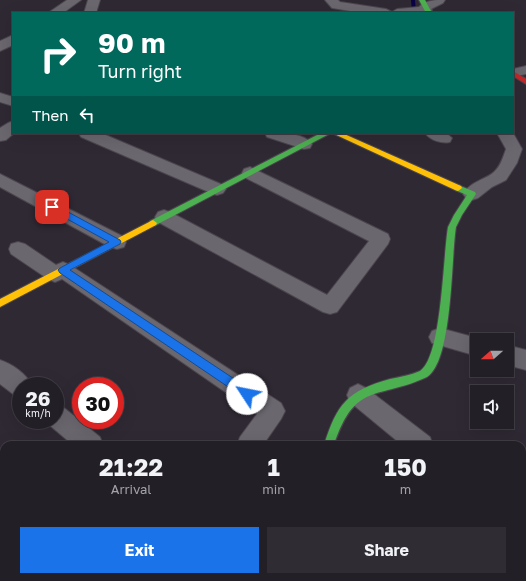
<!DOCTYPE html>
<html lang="en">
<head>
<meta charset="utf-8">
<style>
	body { margin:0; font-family:"Golos Text",sans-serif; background:#2f2c33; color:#f1f3f6; height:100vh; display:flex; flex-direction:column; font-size:15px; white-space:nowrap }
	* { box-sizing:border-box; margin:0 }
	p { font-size:13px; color:#a3a2a7 }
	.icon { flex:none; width:22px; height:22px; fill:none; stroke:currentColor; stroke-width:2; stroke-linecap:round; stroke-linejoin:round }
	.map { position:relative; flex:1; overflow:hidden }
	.sheet { position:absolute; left:0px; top:441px; width:526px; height:140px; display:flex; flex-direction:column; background:#231f27; border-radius:12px 12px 0 0; box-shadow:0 4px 16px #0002,0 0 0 1px #403d44 }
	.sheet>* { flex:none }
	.guide { position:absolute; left:12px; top:12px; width:502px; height:122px; border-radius:0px; box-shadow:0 4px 16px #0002,0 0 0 1px #403d44; background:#00695c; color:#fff; overflow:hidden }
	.needle { width:26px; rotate:249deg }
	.tools { position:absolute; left:470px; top:333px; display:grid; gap:8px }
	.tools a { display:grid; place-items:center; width:44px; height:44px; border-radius:0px; background:#231f27; box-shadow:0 4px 16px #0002,0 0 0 1px #403d44; font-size:20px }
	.speed { position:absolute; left:12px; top:377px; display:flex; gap:8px; font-size:20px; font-weight:700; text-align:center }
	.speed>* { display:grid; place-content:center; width:52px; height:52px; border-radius:50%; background:#231f27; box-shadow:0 4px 16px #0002,0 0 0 1px #403d44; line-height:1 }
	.speed small { font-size:10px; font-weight:400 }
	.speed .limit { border:6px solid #d22; background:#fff; color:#111 }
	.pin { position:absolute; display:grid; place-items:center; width:34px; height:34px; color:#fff; margin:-17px; border-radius:8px; box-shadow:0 2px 6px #0006 }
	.me { position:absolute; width:44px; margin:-22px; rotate:304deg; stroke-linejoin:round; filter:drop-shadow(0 0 3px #0008) }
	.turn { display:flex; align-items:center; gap:14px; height:84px; padding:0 20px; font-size:18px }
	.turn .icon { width:52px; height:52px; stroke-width:2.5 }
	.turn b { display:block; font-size:28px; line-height:34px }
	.then { display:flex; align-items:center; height:38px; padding:0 20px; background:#0003; gap:8px; font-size:15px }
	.eta { display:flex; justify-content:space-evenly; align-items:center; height:68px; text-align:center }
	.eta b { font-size:24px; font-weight:700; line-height:28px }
	.cta { display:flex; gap:8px; margin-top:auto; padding:8px 20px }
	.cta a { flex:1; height:46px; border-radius:0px; background:#1a73e8; color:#fff; font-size:16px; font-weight:700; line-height:46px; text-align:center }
	.cta a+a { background:#2f2c33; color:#f1f3f6 }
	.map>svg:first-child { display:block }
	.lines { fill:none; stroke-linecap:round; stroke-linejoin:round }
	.stream { fill:#0b0444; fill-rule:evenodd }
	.street-casing { stroke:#4b454e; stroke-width:2 }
	.fast-casing { stroke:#4b454e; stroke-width:2 }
	.slow-casing { stroke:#4b454e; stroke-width:2 }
	.jam-casing { stroke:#4b454e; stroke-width:2 }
	.street { fill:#6b676f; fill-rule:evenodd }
	.fast { fill:#4caf50; fill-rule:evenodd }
	.slow { fill:#ffc107; fill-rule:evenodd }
	.jam { fill:#c62828; fill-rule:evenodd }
	.route { fill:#1a73e8; stroke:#114b97 }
</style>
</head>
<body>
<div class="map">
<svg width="526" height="581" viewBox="0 0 526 581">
	<rect width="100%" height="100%" fill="#2f2934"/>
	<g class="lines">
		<path class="stream" d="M411 0H415L416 13H412Z"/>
		<defs>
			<path id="street" d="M67 0H81L63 13H48Z
				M88 0H100L96 13H84Z
				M325 0H338L340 2 386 9 392 12 397 9 419 7C425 0 436 0 445 0L443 3 431 9 432 10 429 13H363L332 8Z
				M13 35V45L0 51V41Z
				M526 66V74L513 77V69Z
				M0 93 13 97V106L0 102Z
				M13 121 14 133 6 140 0 141V128L8 123Z
				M79 133H101L223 185 226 189 223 193 217 195 211 193 81 137Z
				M265 133C278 133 304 132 312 144L310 148 304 149 267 137Z
				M425 133H446L452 138 450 142C441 144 430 140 425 133Z
				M497 133H513L522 149 517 163 506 180 492 187 478 198 472 200 466 198 463 194C471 181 485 180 494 172 501 166 503 157 506 149Z
				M250 167 388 234 390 239 388 244 337 312 330 314 323 312 158 222 155 217 158 212 164 210 170 212 327 295 369 241 244 177 242 173 244 169Z
				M0 174 124 237 126 242 124 247 117 249 110 247 0 187Z
				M18 242 25 244 56 265 63 262 70 265 281 403 285 411 281 419 263 445H237L240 437 257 414 62 279 55 282 48 279 11 254 9 249 11 244Z
				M440 328 484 340H477V356L432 343 429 337 432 331Z
				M507 345 526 350V370L507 365Z
				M0 360C12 364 27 374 32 386H21V397L13 394 0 384Z
				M358 384 366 388 430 437 433 445H402L350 402 347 395 350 388Z
				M55 404 63 407 100 437 103 445H73L47 423 45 420H55Z
				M522 476 526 477V503L522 502Z
				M120 577H151L149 581H118Z
				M255 577H283L281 581H253Z
				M339 577H367L368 581H340Z"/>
			<path id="fast" d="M419 0H425L432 13H426Z
				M321 133H331L156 225 153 226 149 223 150 221Z
				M458 185 475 192 476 194 462 215 456 227C451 258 453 361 427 377 378 400 355 381 334 445H324C337 404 347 391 390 379 400 377 411 375 420 371 442 357 443 255 448 227L454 215 467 195 455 190 454 188 455 186Z"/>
			<path id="slow" d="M332 133H342L461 186 462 188 458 191 455 190Z
				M153 220 157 223 156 225 0 307V299Z"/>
			<path id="jam" d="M513 71 526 79V84L513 76Z"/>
		</defs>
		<use href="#street" class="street-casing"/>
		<use href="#fast" class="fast-casing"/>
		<use href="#slow" class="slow-casing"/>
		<use href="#jam" class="jam-casing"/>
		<use href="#street" class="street"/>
		<use href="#fast" class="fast"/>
		<use href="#slow" class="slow"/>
		<use href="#jam" class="jam"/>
	</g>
	<path class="route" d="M49 205H55L120 240 121 242 120 244 70 270 251 390 252 394 251 397 247 398 243 397 60 273 58 270 60 268 109 242 49 209Z"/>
</svg>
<div class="tools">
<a><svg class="needle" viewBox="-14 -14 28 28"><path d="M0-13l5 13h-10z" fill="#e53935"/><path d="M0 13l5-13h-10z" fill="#a3a2a7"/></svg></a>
<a><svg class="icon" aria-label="sound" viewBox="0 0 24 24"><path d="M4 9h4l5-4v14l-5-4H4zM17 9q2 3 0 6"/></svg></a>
</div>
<div class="speed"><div>26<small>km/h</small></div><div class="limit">30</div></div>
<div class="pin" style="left:52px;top:207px;background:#d93025"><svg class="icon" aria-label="arrive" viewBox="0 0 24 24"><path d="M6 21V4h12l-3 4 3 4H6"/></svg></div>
<svg class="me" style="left:247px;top:394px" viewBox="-20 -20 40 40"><circle r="19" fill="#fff"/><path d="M0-13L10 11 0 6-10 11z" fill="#1a73e8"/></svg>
<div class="guide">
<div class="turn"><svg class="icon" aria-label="right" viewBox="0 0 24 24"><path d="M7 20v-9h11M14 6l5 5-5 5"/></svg><div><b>90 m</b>Turn right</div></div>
<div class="then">Then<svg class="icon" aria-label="left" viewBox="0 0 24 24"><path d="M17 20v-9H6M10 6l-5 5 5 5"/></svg></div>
</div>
<section class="sheet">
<div class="eta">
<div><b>21:22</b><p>Arrival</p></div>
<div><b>1</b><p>min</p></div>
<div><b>150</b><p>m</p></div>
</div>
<div class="cta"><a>Exit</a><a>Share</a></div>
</section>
</div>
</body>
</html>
